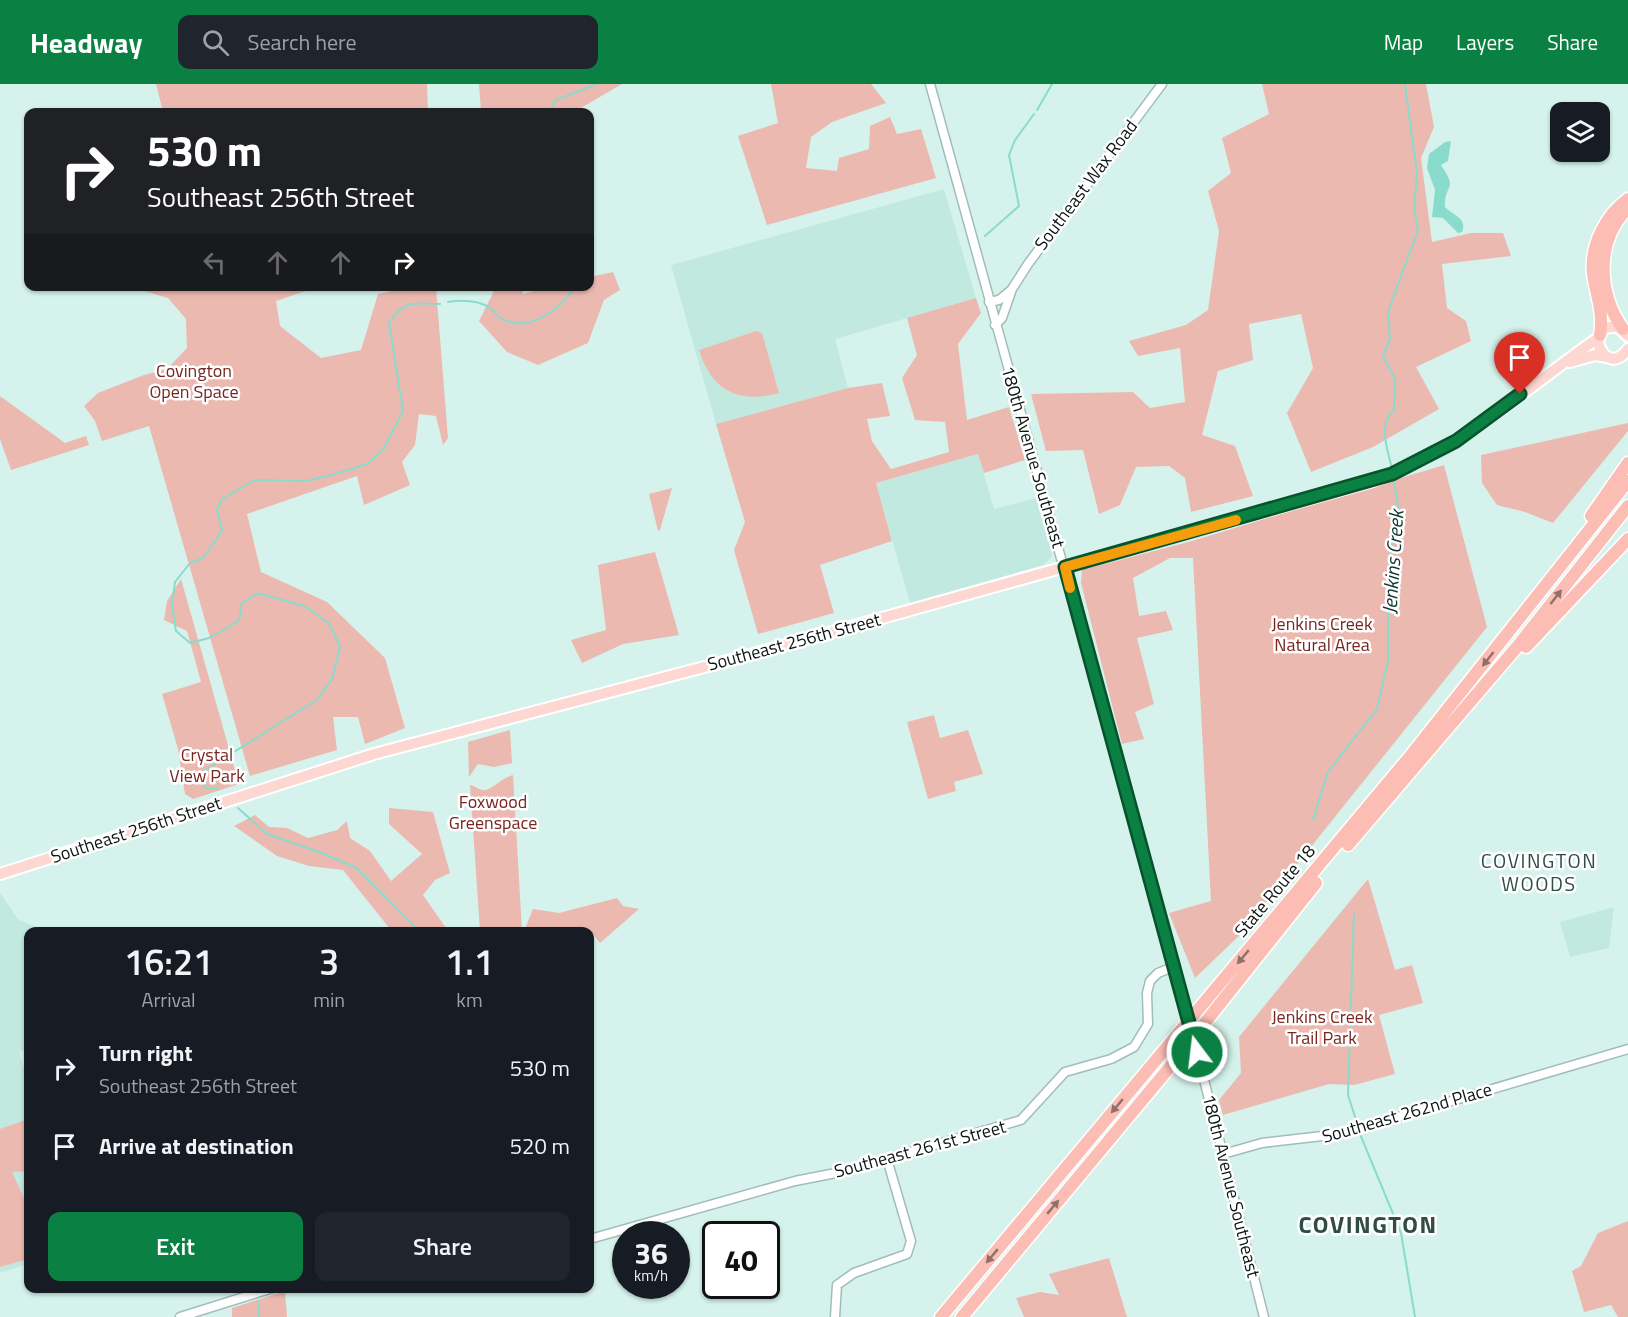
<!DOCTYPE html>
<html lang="en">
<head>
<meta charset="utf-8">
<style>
	body { margin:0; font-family:"Titillium Web",sans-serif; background:#20242c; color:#f1f3f6; height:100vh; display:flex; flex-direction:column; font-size:22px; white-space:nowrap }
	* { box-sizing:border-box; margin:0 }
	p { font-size:20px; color:#9ea1a6 }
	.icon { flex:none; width:33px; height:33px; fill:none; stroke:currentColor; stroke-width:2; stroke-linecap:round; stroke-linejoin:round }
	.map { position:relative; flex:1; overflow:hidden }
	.sheet { position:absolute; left:24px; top:843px; width:570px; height:366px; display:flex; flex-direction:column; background:#171b24; border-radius:12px; box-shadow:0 2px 4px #0004 }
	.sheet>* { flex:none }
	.hud { position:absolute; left:24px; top:24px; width:570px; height:183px; border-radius:12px; box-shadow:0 2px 4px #0004; background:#202124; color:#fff; overflow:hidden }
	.controls { position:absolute; left:1550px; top:18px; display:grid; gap:12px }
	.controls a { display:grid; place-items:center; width:60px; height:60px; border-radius:12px; background:#171b24; box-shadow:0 2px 4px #0004; font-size:30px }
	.speed { position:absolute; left:612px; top:1137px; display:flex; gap:12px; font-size:30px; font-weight:700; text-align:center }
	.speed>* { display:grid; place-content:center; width:78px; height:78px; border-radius:50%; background:#171b24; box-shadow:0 2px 4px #0004; line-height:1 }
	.speed small { font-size:15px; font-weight:400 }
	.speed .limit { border:3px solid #111; border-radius:9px; background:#fff; color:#111 }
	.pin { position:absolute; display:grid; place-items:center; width:51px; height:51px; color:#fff; margin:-62px -26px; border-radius:50% 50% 50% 0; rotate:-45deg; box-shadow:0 0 6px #0007 }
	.pin .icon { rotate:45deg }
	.me { position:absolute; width:66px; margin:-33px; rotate:345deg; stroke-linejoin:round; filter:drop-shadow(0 0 4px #0008) }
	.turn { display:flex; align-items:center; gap:21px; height:126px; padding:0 24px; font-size:27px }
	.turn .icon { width:78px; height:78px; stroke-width:2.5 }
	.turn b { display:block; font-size:42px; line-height:51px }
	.lanes { display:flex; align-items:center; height:57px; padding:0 24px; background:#0003; justify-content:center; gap:30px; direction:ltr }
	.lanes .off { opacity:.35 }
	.eta { display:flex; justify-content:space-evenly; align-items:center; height:102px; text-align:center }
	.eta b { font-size:36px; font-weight:600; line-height:42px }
	.cta { display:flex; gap:12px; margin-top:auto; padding:12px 24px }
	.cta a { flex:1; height:69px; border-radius:12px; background:#0b8043; color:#fff; font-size:24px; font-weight:600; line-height:69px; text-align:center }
	.cta a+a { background:#20242c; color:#f1f3f6 }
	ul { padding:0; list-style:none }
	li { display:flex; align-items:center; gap:18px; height:78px; padding:0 24px }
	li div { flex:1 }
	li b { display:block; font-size:22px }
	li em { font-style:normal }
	header { display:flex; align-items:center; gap:36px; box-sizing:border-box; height:84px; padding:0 30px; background:#0b8043; color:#fff }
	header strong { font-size:28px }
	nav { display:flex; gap:33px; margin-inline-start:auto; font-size:21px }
	.search { width:420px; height:54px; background:#20242c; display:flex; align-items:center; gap:15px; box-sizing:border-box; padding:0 21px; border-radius:12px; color:#9ea1a6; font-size:22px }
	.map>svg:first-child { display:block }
	.built { fill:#c2e9e0 }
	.green { fill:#ecb9b1 }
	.water { fill:#89dccb }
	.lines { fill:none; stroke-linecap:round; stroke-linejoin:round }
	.stream { stroke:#89dccb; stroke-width:2 }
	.minor-casing { stroke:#a1bdb7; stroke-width:11 }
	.major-casing { stroke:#fff; stroke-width:14 }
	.highway-casing { stroke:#fff; stroke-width:15 }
	.minor { stroke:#fff; stroke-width:8 }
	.major { stroke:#fdd7d2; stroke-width:10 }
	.highway { stroke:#fcbdb4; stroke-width:12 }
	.minor-bridge-casing { stroke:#a1bdb7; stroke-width:11; stroke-linecap:butt }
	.minor-bridge { stroke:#fff; stroke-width:8 }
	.oneway { fill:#8f716b }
	.route-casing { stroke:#07532c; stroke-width:15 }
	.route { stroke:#0b8043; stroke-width:10 }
	.slow { stroke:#f59e0b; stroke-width:10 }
	.labels { text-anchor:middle; stroke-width:5; stroke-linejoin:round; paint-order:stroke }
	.street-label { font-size:18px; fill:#0a1512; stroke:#fff }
	.park-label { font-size:18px; fill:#782620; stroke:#fff }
	.water-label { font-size:20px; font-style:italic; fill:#0b342d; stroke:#fff }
	.neighbourhood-label { font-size:20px; letter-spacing:1.5px; fill:#314b45; stroke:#fff }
	.district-label { font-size:24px; font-weight:bold; letter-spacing:1.5px; fill:#314b45; stroke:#fff }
</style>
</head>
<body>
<header>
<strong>Headway</strong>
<div class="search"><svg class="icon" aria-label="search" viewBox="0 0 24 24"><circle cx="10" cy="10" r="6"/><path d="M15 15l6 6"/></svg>Search here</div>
<nav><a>Map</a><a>Layers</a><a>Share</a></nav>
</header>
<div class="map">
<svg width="1628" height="1233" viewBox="0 0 1628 1233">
	<rect width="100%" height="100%" fill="#d5f3ec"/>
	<path class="built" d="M944 105 976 214 835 255 848 304 716 340 671 181Z
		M978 370 994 425 1036 414 1052 470 1051 474 1043 481 910 519 876 399Z
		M0 809 18 835 44 847 28 848V964L19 968 28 998V1180L0 1189Z
		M1614 823 1609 864 1570 873 1560 838Z"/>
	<path class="green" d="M156 0H427L428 28H163Z
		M479 0H622L574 28H481Z
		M771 0H871L886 19 832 38 811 53 806 84 837 87 839 74 869 65 870 42 890 33 897 50 921 45 936 94 767 141 738 52 778 39Z
		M1262 0H1426L1434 43 1421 74 1432 158 1471 149H1503L1511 172 1442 180 1447 224 1466 237 1471 257 1416 283 1439 325 1373 363 1311 388 1287 329 1313 284 1301 230 1249 240 1253 276 1218 287 1202 351 1235 362 1253 412 1191 428 1185 394 1169 382 1136 383 1120 421 1099 430 1083 366 1046 367 1031 310 1133 308 1150 324 1185 318 1180 264 1138 272 1129 257 1186 241 1208 226 1219 147 1208 107 1231 89 1222 54 1269 30Z
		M613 188 620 206 604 216 588 259 538 281 507 268 479 237 496 203H522L523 210 549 203 590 202V193Z
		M145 203H317L276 217 280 242 321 274 361 266 378 210 412 203 436 204 448 354 443 361 436 332 419 330 415 361 402 378 410 401 364 421 357 392 247 430 261 488 327 518 385 574 405 644 365 660 358 633H333L337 666 250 692 149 342 102 357 95 337 84 322 98 309 144 291 167 285 187 264 186 235 168 214 141 206Z
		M976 214 981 229 958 260 967 336 1009 323 1025 376 984 389 978 370 876 399 892 457 820 481 834 529 758 550 734 466 745 438 716 340 848 304 882 299 890 332 867 335 872 357 891 385 949 368 945 338 915 336 902 294 917 271 907 234Z
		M756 247 762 249 779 309C738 320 712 307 699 266Z
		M0 312 65 359 86 352 89 361 11 386 0 355Z
		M1628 339V347L1553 439 1525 428 1497 421 1482 399 1481 371Z
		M1444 381 1487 543 1242 849 1195 894 1169 829 1211 817 1193 474H1170L1133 494 1139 532 1166 527 1173 546 1137 554 1154 620 1135 628 1144 655 1122 660 1081 499 1082 486 1192 457Z
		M672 404 660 446 658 447 649 410Z
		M655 468 679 551 623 560 582 579 571 556 606 546 598 481Z
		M181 495 239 700 193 715 185 710 178 665 162 610 201 598 187 547 164 536 167 517Z
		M934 631 940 654 968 646 983 690 954 698 956 707 928 715 907 638Z
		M510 646 512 679 494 683 478 680 469 693 468 658Z
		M513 691 522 847H480L470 701C474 701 477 705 482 706 492 707 499 695 513 691Z
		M389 724 433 728 450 789 435 796 423 811 446 844 465 847H389L390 845 343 786 309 782 277 772 234 742 255 731 269 743 287 744 308 754 337 746 347 737 350 754 370 767 391 797 422 770 389 740Z
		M1368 795 1395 886 1412 881 1423 919 1379 931 1395 990 1354 1001 1329 1000 1223 1031 1219 1016 1241 989 1239 953Z
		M617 814 623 822 639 825 600 859 593 850 590 851V848L524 847 533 825 559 829Z
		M28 1035V1087L12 1088 28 1123V1175L0 1183V1045Z
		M1628 1137V1233H1618L1611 1221 1584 1228 1572 1187 1581 1182 1598 1149Z
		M1109 1174 1127 1233H1024L1016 1214 1040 1208 1059 1211 1049 1190Z
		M285 1207 287 1233H232V1224Z"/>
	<path class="water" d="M1451 57 1448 77 1441 81C1459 108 1444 99 1445 123 1452 131 1468 134 1462 148L1458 149 1443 134 1432 133 1435 106 1427 84 1429 70 1445 58Z"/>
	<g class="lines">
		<path class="stream" d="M1037 26 1052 0
			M549 28 556 16 597 0
			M985 152 1019 122 1009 71 1015 56 1034 30
			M448 218C461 216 476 216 489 223 493 225 495 230 499 233 528 252 559 226 576 202
			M1392 385C1388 366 1377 341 1394 326L1395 295 1383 272 1390 255 1388 228 1418 146 1414 127 1417 90 1405 0
			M218 705 207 704 199 698V690L318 615 332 595 340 563 329 539 304 522 258 509 242 519 239 537 209 554 190 559 176 547 172 522 175 498 190 479 203 474 222 447 217 426 222 415 255 396 306 397 335 390 367 380 383 366 403 327 389 239C407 214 412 220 440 220
			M238 724 267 750 322 769 357 784 420 848
			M1313 736 1328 688 1377 625 1388 577V484L1398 421 1393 394
			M1354 830 1348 1011 1357 1039
			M1360 1050 1401 1149 1415 1233
			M258 1217 259 1233"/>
		<defs>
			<path id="minor" d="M930 0 1183 916
				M989 218 999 216 1010 207
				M995 241 1002 234 1012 205 1028 180 1162 0
				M1197 968 1264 1233
				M1223 1070 1262 1059 1340 1050 1628 965
				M590 1155 795 1097 841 1088 1021 1036 1065 988 1111 975 1134 963 1148 940 1147 909 1150 897 1158 889 1173 883
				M180 1233 273 1204
				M835 1233 837 1201 854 1189 907 1170 911 1157 887 1075"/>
			<path id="major" d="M1628 252 1618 243C1580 239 1605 297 1628 265
				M1570 278 1595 271 1607 273
				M0 790 374 670 746 572 1373 397C1458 367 1525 305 1598 254"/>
			<path id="highway" d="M1623 245C1598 210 1595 157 1627 125
				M1600 251C1604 228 1596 211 1593 190 1590 161 1606 131 1628 115
				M1591 432 1628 379
				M1526 563 1628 455
				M1348 761 1517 563 1628 422
				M941 1233 1412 670 1628 397
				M962 1233 1169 984 1316 799"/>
		</defs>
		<use href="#minor" class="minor-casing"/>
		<use href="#major" class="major-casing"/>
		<use href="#highway" class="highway-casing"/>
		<use href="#minor" class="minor"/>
		<use href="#major" class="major"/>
		<use href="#highway" class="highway"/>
		<defs>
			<path id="minor-bridge" d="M1183 916 1197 968"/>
		</defs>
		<use href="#minor-bridge" class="minor-bridge-casing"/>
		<use href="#minor-bridge" class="minor-bridge"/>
	</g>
	<defs><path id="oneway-solid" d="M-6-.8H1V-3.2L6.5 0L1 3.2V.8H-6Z" transform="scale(1.5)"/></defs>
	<g class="oneway">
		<use href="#oneway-solid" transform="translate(1556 513) rotate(-52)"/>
		<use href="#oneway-solid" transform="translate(1488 575) rotate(128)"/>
		<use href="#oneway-solid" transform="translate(1243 873) rotate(130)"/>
		<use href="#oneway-solid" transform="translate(1117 1022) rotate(130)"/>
		<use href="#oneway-solid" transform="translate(1053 1123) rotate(-50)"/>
		<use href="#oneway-solid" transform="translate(992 1172) rotate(130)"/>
	</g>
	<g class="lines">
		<defs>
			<path id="route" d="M1197 968 1065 483 1392 390 1456 357 1520 310"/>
		</defs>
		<use href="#route" class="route-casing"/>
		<use href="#route" class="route"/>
		<path class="slow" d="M1070 504 1065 483 1236 436"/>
	</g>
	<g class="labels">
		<g class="street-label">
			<text transform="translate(1086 101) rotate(-53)" y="6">Southeast Wax Road</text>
			<text transform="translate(1033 373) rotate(74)" y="6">180th Avenue Southeast</text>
			<text transform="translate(794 558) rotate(-15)" y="6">Southeast 256th Street</text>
			<text transform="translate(136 746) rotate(-18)" y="6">Southeast 256th Street</text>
			<text transform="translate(1275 807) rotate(-50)" y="6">State Route 18</text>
			<text transform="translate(1407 1029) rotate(-16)" y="6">Southeast 262nd Place</text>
			<text transform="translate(920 1065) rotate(-15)" y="6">Southeast 261st Street</text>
			<text transform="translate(1231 1102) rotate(76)" y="6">180th Avenue Southeast</text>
		</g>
		<g class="park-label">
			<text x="194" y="293">Covington<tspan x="194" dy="21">Open Space</tspan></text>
			<text x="1322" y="546">Jenkins Creek<tspan x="1322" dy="21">Natural Area</tspan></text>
			<text x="207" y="677">Crystal<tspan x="207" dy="21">View Park</tspan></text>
			<text x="493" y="724">Foxwood<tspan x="493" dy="21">Greenspace</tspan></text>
			<text x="1322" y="939">Jenkins Creek<tspan x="1322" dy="21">Trail Park</tspan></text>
		</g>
		<g class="water-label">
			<text transform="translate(1393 478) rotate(-86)" y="7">Jenkins Creek</text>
		</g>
		<g class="neighbourhood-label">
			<text x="1539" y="784">COVINGTON<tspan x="1539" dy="23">WOODS</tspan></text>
		</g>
		<g class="district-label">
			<text x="1368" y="1149">COVINGTON</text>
		</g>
	</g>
</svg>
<div class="controls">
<a><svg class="icon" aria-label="layers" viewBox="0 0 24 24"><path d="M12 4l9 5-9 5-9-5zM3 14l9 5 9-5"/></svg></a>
</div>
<div class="speed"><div>36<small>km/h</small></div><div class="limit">40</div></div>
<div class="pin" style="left:1520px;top:310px;background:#d93025"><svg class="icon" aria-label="arrive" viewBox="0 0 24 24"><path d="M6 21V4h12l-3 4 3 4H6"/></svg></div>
<svg class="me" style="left:1197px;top:968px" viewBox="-20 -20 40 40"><circle r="17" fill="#0b8043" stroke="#fff" stroke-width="3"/><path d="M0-11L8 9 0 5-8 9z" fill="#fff"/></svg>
<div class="hud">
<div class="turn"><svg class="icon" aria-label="right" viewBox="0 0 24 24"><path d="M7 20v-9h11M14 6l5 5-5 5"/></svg><div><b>530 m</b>Southeast 256th Street</div></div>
<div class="lanes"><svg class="icon off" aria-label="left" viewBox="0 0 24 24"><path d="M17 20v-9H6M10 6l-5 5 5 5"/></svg><svg class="icon off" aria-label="ahead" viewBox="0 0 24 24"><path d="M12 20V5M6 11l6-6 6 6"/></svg><svg class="icon off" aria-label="ahead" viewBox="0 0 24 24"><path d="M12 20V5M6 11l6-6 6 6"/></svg><svg class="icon" aria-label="right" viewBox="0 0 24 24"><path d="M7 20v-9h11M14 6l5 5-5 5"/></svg></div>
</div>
<section class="sheet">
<div class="eta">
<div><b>16:21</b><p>Arrival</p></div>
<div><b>3</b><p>min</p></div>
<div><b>1.1</b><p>km</p></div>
</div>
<ul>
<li><svg class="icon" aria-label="right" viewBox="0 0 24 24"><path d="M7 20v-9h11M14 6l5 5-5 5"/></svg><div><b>Turn right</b><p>Southeast 256th Street</p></div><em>530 m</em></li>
<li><svg class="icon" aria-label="arrive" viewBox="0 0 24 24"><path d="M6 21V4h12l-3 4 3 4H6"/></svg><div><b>Arrive at destination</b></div><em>520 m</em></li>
</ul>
<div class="cta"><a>Exit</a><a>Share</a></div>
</section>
</div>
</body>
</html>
